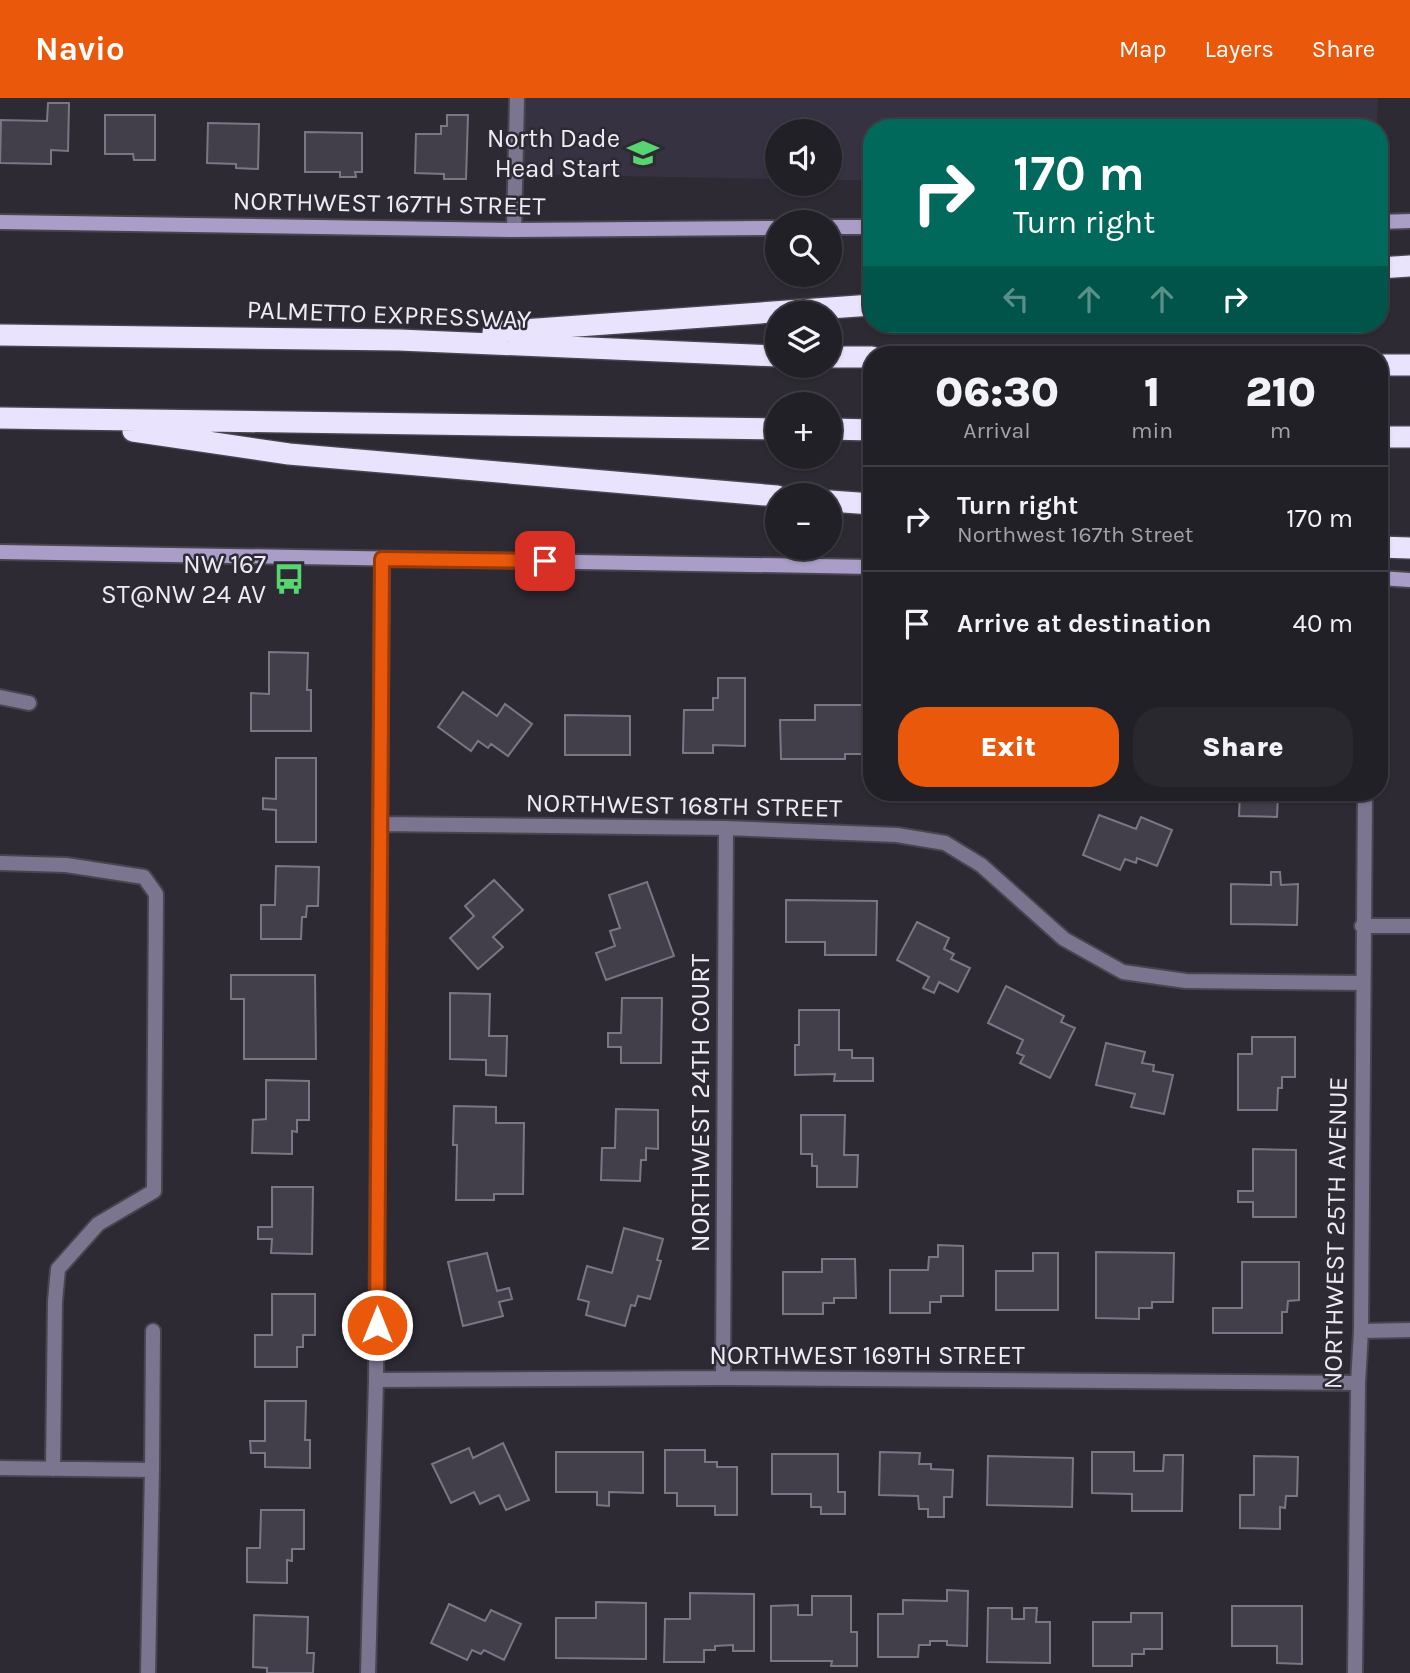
<!DOCTYPE html>
<html lang="en">
<head>
<meta charset="utf-8">
<style>
	body { margin:0; font-family:Karla,sans-serif; background:#2a282f; color:#f1f3f6; height:100vh; display:flex; flex-direction:column; font-size:26px; white-space:nowrap }
	* { box-sizing:border-box; margin:0 }
	p { font-size:23px; color:#a2a3a7 }
	.icon { flex:none; width:38px; height:38px; fill:none; stroke:currentColor; stroke-width:2; stroke-linecap:round; stroke-linejoin:round }
	.map { position:relative; flex:1; overflow:hidden }
	.panel { position:absolute; left:863px; top:248px; width:525px; height:455px; display:flex; flex-direction:column; background:#222027; border-radius:28px; box-shadow:0 2px 5px #0004,0 0 0 2px #3f3e44 }
	.panel>* { flex:none }
	.hud { position:absolute; left:863px; top:21px; width:525px; height:214px; border-radius:28px; box-shadow:0 2px 5px #0004,0 0 0 2px #3f3e44; background:#00695c; color:#fff; overflow:hidden }
	.tools { position:absolute; left:765px; top:21px; display:grid; gap:14px }
	.tools a { display:grid; place-items:center; width:77px; height:77px; border-radius:50%; background:#222027; box-shadow:0 2px 5px #0004,0 0 0 2px #3f3e44; font-size:35px }
	.pin { position:absolute; display:grid; place-items:center; width:60px; height:60px; color:#fff; margin:-30px; border-radius:14px; box-shadow:0 4px 10px #0006 }
	.me { position:absolute; width:77px; margin:-38px; rotate:0deg; stroke-linejoin:round; filter:drop-shadow(0 0 5px #0008) }
	.turn { display:flex; align-items:center; gap:24px; height:147px; padding:0 35px; font-size:32px }
	.turn .icon { width:91px; height:91px; stroke-width:2.5 }
	.turn b { display:block; font-size:49px; line-height:60px }
	.lanes { display:flex; align-items:center; height:66px; padding:0 35px; background:#0003; justify-content:center; gap:35px; direction:ltr }
	.lanes .off { opacity:.35 }
	.eta { display:flex; justify-content:space-evenly; align-items:center; height:119px; text-align:center }
	.eta b { font-size:42px; font-weight:800; line-height:49px }
	.cta { display:flex; gap:14px; margin-top:auto; padding:14px 35px }
	.cta a { flex:1; height:80px; border-radius:28px; background:#ea580c; color:#fff; font-size:28px; font-weight:800; line-height:80px; text-align:center }
	.cta a+a { background:#2a282f; color:#f1f3f6 }
	ul { padding:0; list-style:none }
	li { display:flex; align-items:center; gap:21px; height:105px; padding:0 35px; border-top:2px solid #3f3e44 }
	li div { flex:1 }
	li b { display:block; font-size:26px }
	li em { font-style:normal }
	header { display:flex; align-items:center; gap:42px; box-sizing:border-box; height:98px; padding:0 35px; background:#ea580c; color:#fff }
	header strong { font-size:33px }
	nav { display:flex; gap:38px; margin-inline-start:auto; font-size:24px }
	.map>svg:first-child { display:block }
	.built { fill:#363242 }
	.building { fill:#423f4b; stroke:#7a7784; stroke-width:2 }
	.lines { fill:none; stroke-linecap:round; stroke-linejoin:round }
	.lane-casing { stroke:#48454f; stroke-width:18 }
	.street-casing { stroke:#48454f; stroke-width:18 }
	.secondary-casing { stroke:#48454f; stroke-width:18 }
	.highway-casing { stroke:#48454f; stroke-width:24 }
	.lane { stroke:#7c7590; stroke-width:14 }
	.street { stroke:#7c7590; stroke-width:14 }
	.secondary { stroke:#aa9ec9; stroke-width:14 }
	.highway { stroke:#eae3fd; stroke-width:21 }
	.route-casing { stroke:#983908; stroke-width:18 }
	.route { stroke:#ea580c; stroke-width:12 }
	.labels { text-anchor:middle; stroke-width:5; stroke-linejoin:round; paint-order:stroke }
	.poi-label { font-size:26px; fill:#edebf3; stroke:#2d2a34; text-anchor:end }
	.street-label { font-size:26px; fill:#edebf3; stroke:#2d2a34 }
</style>
</head>
<body>
<header>
<strong>Navio</strong>
<nav><a>Map</a><a>Layers</a><a>Share</a></nav>
</header>
<div class="map">
<svg width="1410" height="1575" viewBox="0 0 1410 1575">
	<rect width="100%" height="100%" fill="#2d2a34"/>
	<path class="built" d="M509 0H1378L1377 30H872L871 82H830V33H777V81L509 76Z"/>
	<path class="building" d="M48 5H69L68 53 51 52V66L0 65 1 22 47 23Z
		M105 17H155V62H134L133 56H105Z
		M447 17H468L466 81H444V76L415 75 416 36H441V28H447Z
		M208 25 259 26 258 71 236 70V66L207 65Z
		M305 34 362 35V74H355L356 79H340V74H305Z
		M269 554 308 555 307 592H311V633H251V595L269 596Z
		M718 580H745V648L713 647V655H683L684 612H713V600H718Z
		M463 594 497 618 505 606 532 626 508 658 491 646 488 650 478 643 471 653 438 629Z
		M815 607H867V656H845V661H781L780 622H815Z
		M565 617 630 618V657H565Z
		M276 660H316V744H276V712L263 711V700L276 701Z
		M1003 695H1060L1057 703 1037 697 1036 703Z
		M1240 695H1282V697H1278L1277 719 1239 718Z
		M1099 717 1136 731 1141 719 1172 732 1157 768 1137 760 1136 765 1125 761 1120 772 1083 757Z
		M276 768 319 769 318 808H307L306 819H302L301 841H261V807H275Z
		M1271 774H1280L1281 787 1298 786 1297 827 1231 826V786L1271 787Z
		M494 782 523 812 493 839 503 849 478 871 450 840 474 818 465 808Z
		M647 784 674 858 606 882 596 855 615 848 610 833 620 830 609 797Z
		M786 802 877 803 876 857H825V844H786Z
		M917 824 949 840 944 851 954 856 951 861 970 870 958 894 939 884 934 895 923 890 929 879 897 862Z
		M231 877H315L316 961H244V901H231Z
		M1006 888 1064 918 1061 924 1075 930 1050 980 1020 965 1024 958 1017 955 1023 942 988 925Z
		M450 895 490 896 489 938H507L506 978 486 977V962L450 961Z
		M622 900H662L661 965H621V949H608V935H621Z
		M799 912H839V952H852V960H873V983H834L835 976 795 977V947H799Z
		M1252 939H1295V979H1282V990H1278L1277 1012H1238V956H1252Z
		M1106 945 1145 954 1142 965 1154 967 1153 973 1173 977 1164 1016 1131 1009 1135 996 1096 987Z
		M266 982 309 983V1022H297V1034L292 1033V1056L252 1055 253 1022 266 1021Z
		M454 1008 496 1009V1025H524L523 1096H494V1102H456L457 1047H453Z
		M616 1011 658 1012V1051L646 1050V1062H641L640 1083 601 1082 602 1050H615Z
		M801 1017H845L844 1057H858L857 1089H817V1068H812V1056H801Z
		M1253 1051 1296 1052V1119H1253V1104H1238V1093H1253Z
		M272 1089H313L312 1156 271 1155 272 1141H258V1129H272Z
		M624 1130 663 1141 657 1162 661 1163 650 1201 638 1198 635 1208 631 1207 625 1228 586 1217 589 1204 578 1201 587 1168 612 1175Z
		M938 1147 963 1148V1198H941V1204H930V1215H890V1172H928L929 1159H938Z
		M1096 1154 1174 1155 1173 1204H1152V1210H1139V1221L1096 1220Z
		M487 1155 497 1193 509 1190 512 1201 499 1204 503 1218 463 1228 448 1164Z
		M1033 1155H1058V1212H996V1173H1033Z
		M822 1161H855L856 1200H834V1205H823V1216H783V1174H822Z
		M1242 1164H1299V1202L1288 1203 1287 1214H1282V1235H1213V1210H1242Z
		M272 1196H315V1237H303V1249H297V1269H255V1237H272Z
		M265 1303H306L305 1342H310V1370L265 1369V1355H251L250 1343H265Z
		M503 1345 529 1402 506 1412 499 1397 480 1406 474 1394 451 1405 432 1366 469 1350 473 1360Z
		M665 1352H705V1364H717V1369H737V1417H715V1408H677V1395H665Z
		M556 1354H643V1395L609 1394V1408L597 1407V1394H556Z
		M880 1354 920 1355 919 1366H931V1371L953 1372 952 1399H944V1419H928V1411H919L918 1398 879 1397Z
		M1092 1354H1134V1373H1163L1164 1357H1183L1182 1413H1132V1396L1092 1395Z
		M772 1356H838V1394H845V1416H821V1409H811V1396H772Z
		M988 1358 1073 1360 1072 1409 987 1407Z
		M1254 1358 1298 1359 1297 1398H1286L1285 1410 1280 1409V1431L1240 1430V1397H1254Z
		M261 1412H304V1451H292V1463L287 1462V1485L247 1484V1450H260Z
		M947 1492 968 1493 967 1548 947 1547V1543H930V1547H919L918 1559H878V1516H903V1502L947 1503Z
		M690 1495 754 1496V1553H733V1547L715 1548V1552H704V1564H664L665 1521H690Z
		M812 1498H851V1534H857V1568H831L832 1563H771V1508L798 1507V1517H812Z
		M596 1504 646 1505V1561L556 1560V1520H596Z
		M449 1506 485 1523 491 1512 521 1526 504 1562 484 1552 481 1556 472 1552 467 1562 431 1545Z
		M1232 1508H1302V1566L1277 1565V1548H1232Z
		M988 1510H1012V1521H1024V1510H1037L1036 1524H1050V1565L987 1564Z
		M1131 1515H1162V1551H1144V1556H1132V1568H1093V1524H1131Z
		M254 1517 308 1519 307 1555H314L313 1575H267V1570L253 1569Z"/>
	<g class="lines">
		<defs>
			<path id="lane" d="M0 599 29 605
				M0 765 66 767 144 779 156 796 154 1093 98 1126 58 1171 55 1203 53 1371
				M0 1370 152 1372 148 1575
				M152 1372 153 1233"/>
			<path id="street" d="M514 132 517 0
				M380 726 726 730 897 737 945 745 981 767 1064 841 1123 874 1186 883 1362 885
				M1362 828H1410
				M1361 1233 1410 1232
				M723 1280 726 730
				M376 1282 723 1280 1358 1285
				M368 1575 376 1282 382 461
				M1355 1575 1358 1285 1361 1233 1365 695"/>
			<path id="secondary" d="M0 124 514 132 777 130
				M1379 124 1410 123
				M830 129H872
				M0 454 872 469
				M1379 480 1410 482"/>
			<path id="highway" d="M1379 170 1410 168
				M493 234 872 207
				M0 237 399 242 777 258
				M830 259H872
				M1379 267H1410
				M0 320 777 331
				M830 331 872 332
				M133 333 289 356 777 398
				M1379 339H1410
				M830 403 872 406
				M1379 449 1410 450"/>
		</defs>
		<use href="#lane" class="lane-casing"/>
		<use href="#street" class="street-casing"/>
		<use href="#secondary" class="secondary-casing"/>
		<use href="#highway" class="highway-casing"/>
		<use href="#lane" class="lane"/>
		<use href="#street" class="street"/>
		<use href="#secondary" class="secondary"/>
		<use href="#highway" class="highway"/>
	</g>
	<g class="lines">
		<defs>
			<path id="route" d="M377 1227 382 461 545 463"/>
		</defs>
		<use href="#route" class="route-casing"/>
		<use href="#route" class="route"/>
	</g>
	<defs>
		<symbol id="school-bare" viewBox="-9 -9 18 18"><path d="M0-5L7-2L0 1L-7-2ZM-4 1L0 2.5L4 1V4Q0 6-4 4Z" fill="#57d570" stroke="#2d2a34" stroke-width="2.5" paint-order="stroke"/></symbol>
		<symbol id="bus-bare" viewBox="-9 -9 18 18"><path d="M-5-6H5V4H4V6H2V4H-2V6H-4V4H-5ZM-3.5-4V0h7V-4ZM-3.5 1.2v1.5H-2V1.2ZM2 1.2v1.5H3.5V1.2Z" fill="#57d570" stroke="#2d2a34" stroke-width="2.5" paint-order="stroke"/></symbol>
	</defs>
	<g fill-rule="evenodd">
		<use href="#school-bare" x="621" y="33" width="44" height="44"/>
		<use href="#bus-bare" x="267" y="459" width="44" height="44"/>
	</g>
	<g class="labels">
		<g class="poi-label">
			<text x="620" y="49">North Dade<tspan x="620" dy="30">Head Start</tspan></text>
			<text x="266" y="475">NW 167<tspan x="266" dy="30">ST@NW 24 AV</tspan></text>
		</g>
		<g class="street-label">
			<text transform="translate(389 105) rotate(1)" y="9">NORTHWEST 167TH STREET</text>
			<text transform="translate(389 216) rotate(2)" y="9">PALMETTO EXPRESSWAY</text>
			<text transform="translate(684 707) rotate(1)" y="9">NORTHWEST 168TH STREET</text>
			<text transform="translate(700 1005) rotate(-90)" y="9">NORTHWEST 24TH COURT</text>
			<text transform="translate(1335 1135) rotate(-89)" y="9">NORTHWEST 25TH AVENUE</text>
			<text x="867" y="1266">NORTHWEST 169TH STREET</text>
		</g>
	</g>
</svg>
<div class="tools">
<a><svg class="icon" aria-label="sound" viewBox="0 0 24 24"><path d="M4 9h4l5-4v14l-5-4H4zM17 9q2 3 0 6"/></svg></a>
<a><svg class="icon" aria-label="search" viewBox="0 0 24 24"><circle cx="10" cy="10" r="6"/><path d="M15 15l6 6"/></svg></a>
<a><svg class="icon" aria-label="layers" viewBox="0 0 24 24"><path d="M12 4l9 5-9 5-9-5zM3 14l9 5 9-5"/></svg></a>
<a>+</a>
<a>−</a>
</div>
<div class="pin" style="left:545px;top:463px;background:#d93025"><svg class="icon" aria-label="arrive" viewBox="0 0 24 24"><path d="M6 21V4h12l-3 4 3 4H6"/></svg></div>
<svg class="me" style="left:377px;top:1227px" viewBox="-20 -20 40 40"><circle r="17" fill="#ea580c" stroke="#fff" stroke-width="3"/><path d="M0-11L8 9 0 5-8 9z" fill="#fff"/></svg>
<div class="hud">
<div class="turn"><svg class="icon" aria-label="right" viewBox="0 0 24 24"><path d="M7 20v-9h11M14 6l5 5-5 5"/></svg><div><b>170 m</b>Turn right</div></div>
<div class="lanes"><svg class="icon off" aria-label="left" viewBox="0 0 24 24"><path d="M17 20v-9H6M10 6l-5 5 5 5"/></svg><svg class="icon off" aria-label="ahead" viewBox="0 0 24 24"><path d="M12 20V5M6 11l6-6 6 6"/></svg><svg class="icon off" aria-label="ahead" viewBox="0 0 24 24"><path d="M12 20V5M6 11l6-6 6 6"/></svg><svg class="icon" aria-label="right" viewBox="0 0 24 24"><path d="M7 20v-9h11M14 6l5 5-5 5"/></svg></div>
</div>
<section class="panel">
<div class="eta">
<div><b>06:30</b><p>Arrival</p></div>
<div><b>1</b><p>min</p></div>
<div><b>210</b><p>m</p></div>
</div>
<ul>
<li><svg class="icon" aria-label="right" viewBox="0 0 24 24"><path d="M7 20v-9h11M14 6l5 5-5 5"/></svg><div><b>Turn right</b><p>Northwest 167th Street</p></div><em>170 m</em></li>
<li><svg class="icon" aria-label="arrive" viewBox="0 0 24 24"><path d="M6 21V4h12l-3 4 3 4H6"/></svg><div><b>Arrive at destination</b></div><em>40 m</em></li>
</ul>
<div class="cta"><a>Exit</a><a>Share</a></div>
</section>
</div>
</body>
</html>
